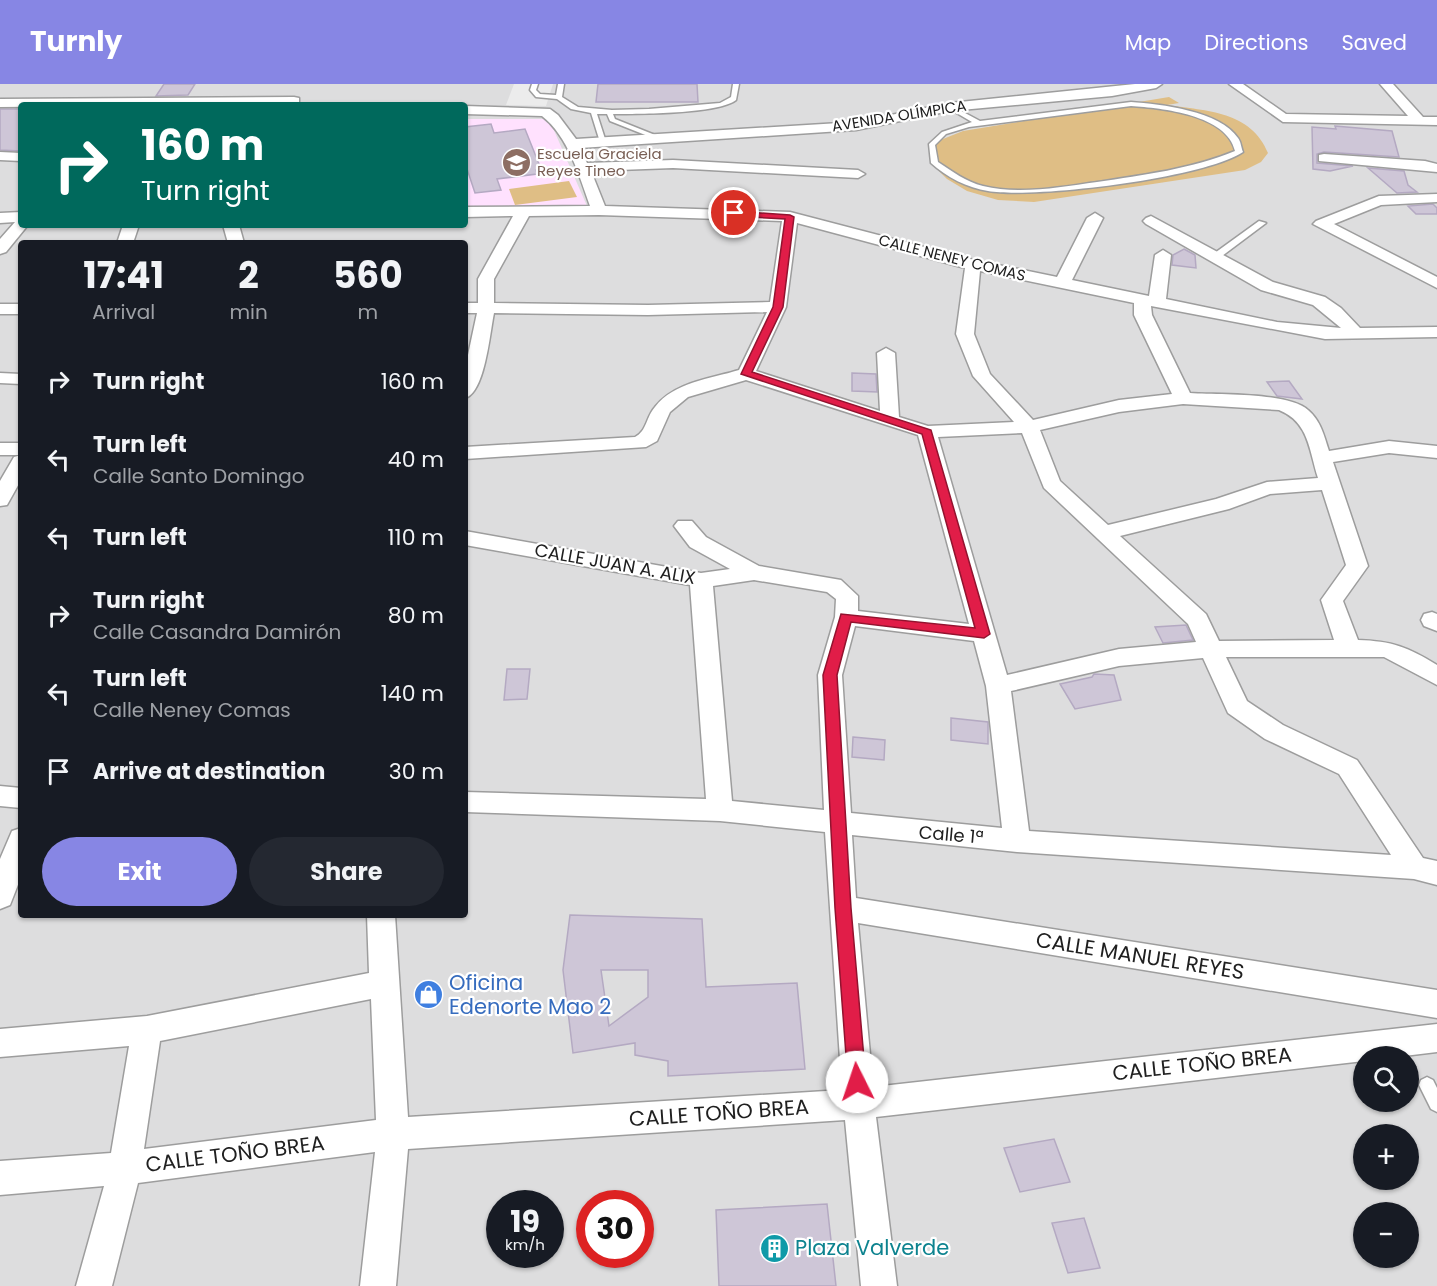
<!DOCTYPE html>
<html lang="en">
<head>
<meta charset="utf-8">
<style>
	body { margin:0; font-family:Poppins,sans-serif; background:#242831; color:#f1f3f6; height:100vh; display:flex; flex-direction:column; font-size:22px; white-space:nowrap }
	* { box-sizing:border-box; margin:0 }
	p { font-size:20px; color:#9ea1a6 }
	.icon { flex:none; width:33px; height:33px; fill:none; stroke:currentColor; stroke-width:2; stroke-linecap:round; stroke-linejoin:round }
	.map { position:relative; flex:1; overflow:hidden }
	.panel { position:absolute; left:18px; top:156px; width:450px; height:678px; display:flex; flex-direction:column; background:#171b24; border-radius:6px; box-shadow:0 2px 4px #0004 }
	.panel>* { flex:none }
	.top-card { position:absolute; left:18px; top:18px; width:450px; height:126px; border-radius:6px; box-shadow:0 2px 4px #0004; background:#00695c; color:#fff; overflow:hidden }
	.buttons { position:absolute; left:1353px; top:962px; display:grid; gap:12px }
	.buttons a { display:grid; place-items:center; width:66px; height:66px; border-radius:50%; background:#171b24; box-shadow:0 2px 4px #0004; font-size:30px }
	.speed { position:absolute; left:486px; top:1106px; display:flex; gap:12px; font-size:30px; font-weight:700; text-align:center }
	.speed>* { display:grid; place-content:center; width:78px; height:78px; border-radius:50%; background:#171b24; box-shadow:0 2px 4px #0004; line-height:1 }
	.speed small { font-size:15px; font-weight:400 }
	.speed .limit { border:9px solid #d22; background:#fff; color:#111 }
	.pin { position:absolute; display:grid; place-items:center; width:51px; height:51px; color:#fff; margin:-26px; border:3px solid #fff; border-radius:50%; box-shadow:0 2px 6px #0007 }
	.me { position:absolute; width:66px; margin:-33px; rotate:356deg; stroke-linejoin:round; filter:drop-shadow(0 0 4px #0008) }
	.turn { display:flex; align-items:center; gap:21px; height:126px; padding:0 24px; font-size:27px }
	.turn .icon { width:78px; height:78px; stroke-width:2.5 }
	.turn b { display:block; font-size:42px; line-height:51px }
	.eta { display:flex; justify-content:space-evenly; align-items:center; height:102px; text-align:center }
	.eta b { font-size:36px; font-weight:700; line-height:42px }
	.cta { display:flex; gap:12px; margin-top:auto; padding:12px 24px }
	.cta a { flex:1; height:69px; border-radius:36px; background:#8786e4; color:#fff; font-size:24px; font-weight:700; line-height:69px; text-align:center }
	.cta a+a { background:#242831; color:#f1f3f6 }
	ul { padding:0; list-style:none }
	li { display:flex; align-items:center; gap:18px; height:78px; padding:0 24px }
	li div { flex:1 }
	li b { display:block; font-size:22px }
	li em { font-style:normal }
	header { display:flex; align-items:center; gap:36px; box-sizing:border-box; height:84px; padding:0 30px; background:#8786e4; color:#fff }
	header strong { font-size:28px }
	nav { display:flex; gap:33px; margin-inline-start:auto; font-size:21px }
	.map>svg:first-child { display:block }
	.residential { fill:#ddddde; fill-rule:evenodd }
	.education { fill:#ffe1fe }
	.pitch { fill:#dfbe85 }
	.parking { fill:#ececec }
	.building { fill:#cec6d7; stroke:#b4a9c2; stroke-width:1.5; fill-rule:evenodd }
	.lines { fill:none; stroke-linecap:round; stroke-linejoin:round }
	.service-casing { stroke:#9d9d9d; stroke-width:3 }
	.minor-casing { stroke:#9d9d9d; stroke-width:3 }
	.service { fill:#fff; fill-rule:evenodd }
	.minor { fill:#fff; fill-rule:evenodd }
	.route { fill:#e11d48; stroke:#92132f; stroke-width:1.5 }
	.labels { text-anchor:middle; stroke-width:4.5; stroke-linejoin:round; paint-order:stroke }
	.far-street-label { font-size:15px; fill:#202020; stroke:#fff }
	.far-education-label { font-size:15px; fill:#785e54; stroke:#fff; text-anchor:start }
	.street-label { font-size:18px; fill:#202020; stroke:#fff }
	.near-street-label { font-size:21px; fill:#202020; stroke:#fff }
	.near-shop-label { font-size:21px; fill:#366cbe; stroke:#fff; text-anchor:start }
	.near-culture-label { font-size:21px; fill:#0d838f; stroke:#fff; text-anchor:start }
</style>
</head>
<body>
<header>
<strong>Turnly</strong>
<nav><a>Map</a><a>Directions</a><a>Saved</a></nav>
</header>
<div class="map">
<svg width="1437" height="1202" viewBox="0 0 1437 1202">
	<rect width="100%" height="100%" fill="#ede6f0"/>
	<path class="residential" d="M0 0H1437V1202H0ZM21 21H465V141H21ZM21 159H465V831H21ZM1364 972H1408V1017H1364ZM1364 1050H1408V1095H1364ZM500 1119H550V1170H500ZM590 1119H640V1170H590ZM1364 1128H1408V1173H1364Z"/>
	<path class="education" d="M465 35H549L587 122 465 123Z"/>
	<path class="pitch" d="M1169 13 1179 19 1167 21C1207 27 1251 27 1268 69L1261 78 1245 86 1034 118 998 116 967 107 947 95 936 84 933 59 963 47Z
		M569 97 577 113 515 121 509 105Z"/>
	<path class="parking" d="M514 0H553L546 22 506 21Z"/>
	<path class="building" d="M164 0H195L188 11 156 12Z
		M598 0H697L698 18H596Z
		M0 25H21V67L0 66Z
		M491 40 494 49 525 45 541 85 536 86 537 90 497 95 501 106 475 109 465 79V43Z
		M1335 42 1392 47 1399 73 1324 68 1317 70V79L1353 82 1330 87 1313 85 1312 43 1336 45Z
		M1368 84 1404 87 1408 101 1417 108 1397 109Z
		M1433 120 1437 124V130H1416L1408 122Z
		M1184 165 1195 171 1196 184 1172 181 1173 171Z
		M852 289 876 290 877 308 852 307Z
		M1289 297 1302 315 1277 312 1267 298Z
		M1186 541 1193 556 1163 559 1155 543Z
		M507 585H530L527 615 504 616Z
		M1094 590 1114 591 1121 616 1075 625 1060 600 1092 593Z
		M951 634 988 638V660L951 656Z
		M853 653 885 656 884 676 852 673Z
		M570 831 702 835 706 903 797 899 805 985 668 992V977L635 971V959L573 969 563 886ZM601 886H648V913L609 942Z
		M1054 1055 1070 1098 1020 1108 1004 1064Z
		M827 1120 836 1202H719L716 1126Z
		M1084 1134 1100 1184 1068 1189 1052 1139Z"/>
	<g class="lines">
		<defs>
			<path id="service" d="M532 0H538L536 6 540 10 556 11 558 0H564L562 13 578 23 612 26 649 25 720 19 731 13 733 0H739L736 16C719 30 638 30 613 30L615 35 660 53V55L658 56 610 37 607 30H597L606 58 603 60 600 58 591 29 571 25 557 15 536 13 530 6Z
				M1131 18C1161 20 1220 27 1238 54 1241 58 1241 63 1243 68 1205 94 1034 115 988 107 968 104 946 93 931 79L929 60 942 48 972 38 948 24V22H952L980 37ZM1131 22C1162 24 1227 31 1235 67 1191 85 1144 91 1097 98 1060 103 1020 111 983 102 966 98 952 87 938 78L935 61 946 50 969 43Z
				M1259 137 1266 139 1218 175H1212V171Z
				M1427 993 1433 996 1437 1004V1028L1431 1025 1419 1001 1421 996Z"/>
			<path id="minor" d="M1135 0H1162L1156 4 1112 12 950 27 856 46 580 64 587 79 673 76 858 86 865 90 858 94 673 84 591 87 605 122 790 128 974 176 1057 193 1087 134 1095 129 1103 134 1072 196 1149 212 1155 171 1163 166 1171 171 1166 215 1277 238 1341 244 1313 221 1261 206 1146 140 1143 137 1146 134 1151 132 1273 198 1325 213 1341 224 1360 244 1437 243V253L1325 255 1151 222 1152 231 1190 309C1218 311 1288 308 1308 326 1321 337 1324 352 1329 367L1389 357 1437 362V374L1389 369 1333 378 1368 482 1343 517 1358 556C1392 557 1408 563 1437 581V601L1384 573H1226L1247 617 1283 641 1357 676 1423 774 1437 777V801L1414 795 1017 768 852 751 856 814 1437 906V934L858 839 873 1003 1437 940V968L1404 972H1364V977L876 1033 897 1202H861L845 1036 408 1065 396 1202H360L375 1068 138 1099 112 1202H76L104 1102 0 1111V1077L111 1069 129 962 0 973V945L147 932 369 889 367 831H395L408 1033 842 1006 825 748 720 737 465 728V708L706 715 690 501 465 461V447L701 489 730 485 690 463 674 442 678 437H692L706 453 759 482 841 496 858 512V527L969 540 918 351 746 296 688 313 670 328 657 357 646 363 465 375V363L635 353C647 347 646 333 655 323 674 298 710 295 739 286L767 228 648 231 494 229C490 248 485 309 465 314V285L477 229H465V219H478V195L513 132 465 133V123L590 122C579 91 568 52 542 32L465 30V22L550 25 558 31 576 55 856 38 950 19ZM599 131 782 137 770 218 648 221 494 219V195L529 132ZM797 139 965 184 956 250 973 292 1014 338 928 342 899 333 895 269 886 264 877 269 880 327 756 287 786 223ZM980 187 1134 219V231L1172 310 1119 316 1033 336 990 290 974 250ZM1183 320 1279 326C1309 338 1309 366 1318 394L1267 398 1216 415 1108 441 1060 397 1040 346 1119 328ZM1022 349 1044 404 1188 540 1196 558 1119 565 1007 591 938 353ZM1322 406 1346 481 1321 516 1334 556 1219 557 1206 530 1120 452 1229 425 1270 410ZM754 496 827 508 836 515 835 533 818 591 824 726 732 717 713 502ZM855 542 974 557 986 602 1002 744 851 729 842 591ZM1203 574 1228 629 1265 655 1339 690 1391 771 1029 747 1011 607 1119 582ZM371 915 376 1036 144 1065 160 957Z
				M1229 0H1243L1286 30 1408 32 1380 0H1393L1423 33H1437V41L1283 38Z
				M294 13 299 14V20L0 23V15Z
				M0 68 21 69V77L0 76Z
				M1324 70 1425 77 1437 80V88L1319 77V71Z
				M1437 110V118L1381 121 1334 140 1437 193V204L1313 140 1316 137 1379 112Z
				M21 128V141H28L6 168 0 170V155L15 138 0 139V129Z
				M123 141H139L133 159H117Z
				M223 141H239L244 159H228Z
				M0 220H21V230H0Z
				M0 289 21 290V300L0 299Z
				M0 359H21V371H0Z
				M21 371V396L7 421 0 422V397L14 373Z
				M1432 528 1437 530V547L1424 542 1421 536 1424 530Z
				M0 702 21 704V724L0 722Z
				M21 744V793L10 821 0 825V775L12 747Z"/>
		</defs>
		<use href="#service" class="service-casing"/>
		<use href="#minor" class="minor-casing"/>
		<use href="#service" class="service"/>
		<use href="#minor" class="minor"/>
	</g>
	<path class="route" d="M731 127 790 131 794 133 783 223 752 288 931 346 990 550 984 554 851 538 837 591 851 824 866 998 863 1004 857 1006 850 1004 848 998 835 824 823 591 841 530 975 544 922 350 741 290 773 223 785 135 734 132Z"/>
	<defs>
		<symbol id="school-disc" viewBox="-11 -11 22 22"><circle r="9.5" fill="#8d6e63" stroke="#fff"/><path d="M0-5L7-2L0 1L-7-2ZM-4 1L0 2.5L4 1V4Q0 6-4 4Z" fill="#fff"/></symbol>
		<symbol id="shop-disc" viewBox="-11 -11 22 22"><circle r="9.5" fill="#3f7fe0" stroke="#fff"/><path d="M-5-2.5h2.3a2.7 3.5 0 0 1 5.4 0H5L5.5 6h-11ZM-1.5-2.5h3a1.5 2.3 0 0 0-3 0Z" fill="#fff"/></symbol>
		<symbol id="building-disc" viewBox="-11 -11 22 22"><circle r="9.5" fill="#0f9aa8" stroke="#fff"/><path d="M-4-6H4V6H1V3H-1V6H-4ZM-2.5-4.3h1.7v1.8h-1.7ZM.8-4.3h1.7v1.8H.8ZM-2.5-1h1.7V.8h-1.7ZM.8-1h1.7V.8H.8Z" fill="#fff"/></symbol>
	</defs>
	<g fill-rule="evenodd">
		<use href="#school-disc" x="500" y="62" width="33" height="33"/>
		<use href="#shop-disc" x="412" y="894" width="33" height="33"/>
		<use href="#building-disc" x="758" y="1148" width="33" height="33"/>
	</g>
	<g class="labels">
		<g class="far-street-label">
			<text transform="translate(899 32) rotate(-9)" y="5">AVENIDA OLÍMPICA</text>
			<text transform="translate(952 174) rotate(14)" y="5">CALLE NENEY COMAS</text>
		</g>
		<g class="far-education-label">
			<text x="537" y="75">Escuela Graciela<tspan x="537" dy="17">Reyes Tineo</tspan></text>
		</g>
		<g class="street-label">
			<text transform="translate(615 480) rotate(10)" y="6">CALLE JUAN A. ALIX</text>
			<text transform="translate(951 751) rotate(5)" y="6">Calle 1ª</text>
		</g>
		<g class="near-street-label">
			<text transform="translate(1140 872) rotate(9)" y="7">CALLE MANUEL REYES</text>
			<text transform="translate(1202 980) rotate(-6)" y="7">CALLE TOÑO BREA</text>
			<text transform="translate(719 1029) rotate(-4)" y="7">CALLE TOÑO BREA</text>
			<text transform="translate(235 1070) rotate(-7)" y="7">CALLE TOÑO BREA</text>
		</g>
		<g class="near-shop-label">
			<text x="449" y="906">Oficina<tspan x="449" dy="24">Edenorte Mao 2</tspan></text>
		</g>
		<g class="near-culture-label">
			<text x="795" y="1171">Plaza Valverde</text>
		</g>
	</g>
</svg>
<div class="buttons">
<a><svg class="icon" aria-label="search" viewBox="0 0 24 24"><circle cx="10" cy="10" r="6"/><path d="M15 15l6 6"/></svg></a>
<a>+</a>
<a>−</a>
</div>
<div class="speed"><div>19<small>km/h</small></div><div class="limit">30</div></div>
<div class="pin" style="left:734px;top:129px;background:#d93025"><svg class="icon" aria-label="arrive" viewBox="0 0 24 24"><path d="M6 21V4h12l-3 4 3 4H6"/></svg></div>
<svg class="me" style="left:857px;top:998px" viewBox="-20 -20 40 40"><circle r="19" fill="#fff"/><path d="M0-13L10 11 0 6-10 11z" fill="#e11d48"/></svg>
<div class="top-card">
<div class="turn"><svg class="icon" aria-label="right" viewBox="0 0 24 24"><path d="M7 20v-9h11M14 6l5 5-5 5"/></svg><div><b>160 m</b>Turn right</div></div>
</div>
<section class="panel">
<div class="eta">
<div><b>17:41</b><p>Arrival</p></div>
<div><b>2</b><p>min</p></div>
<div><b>560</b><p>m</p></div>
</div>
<ul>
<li><svg class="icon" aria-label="right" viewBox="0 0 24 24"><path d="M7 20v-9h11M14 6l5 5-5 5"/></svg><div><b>Turn right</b></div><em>160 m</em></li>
<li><svg class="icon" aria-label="left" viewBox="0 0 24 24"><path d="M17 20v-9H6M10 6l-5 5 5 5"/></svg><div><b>Turn left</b><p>Calle Santo Domingo</p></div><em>40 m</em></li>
<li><svg class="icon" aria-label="left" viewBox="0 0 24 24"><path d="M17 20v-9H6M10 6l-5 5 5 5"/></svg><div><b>Turn left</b></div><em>110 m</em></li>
<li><svg class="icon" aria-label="right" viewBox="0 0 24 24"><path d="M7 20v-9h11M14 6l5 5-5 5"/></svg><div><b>Turn right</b><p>Calle Casandra Damirón</p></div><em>80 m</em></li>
<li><svg class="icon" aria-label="left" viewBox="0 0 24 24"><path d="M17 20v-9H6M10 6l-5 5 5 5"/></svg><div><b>Turn left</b><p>Calle Neney Comas</p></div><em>140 m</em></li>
<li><svg class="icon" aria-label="arrive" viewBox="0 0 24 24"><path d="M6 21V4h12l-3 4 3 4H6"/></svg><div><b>Arrive at destination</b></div><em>30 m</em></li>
</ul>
<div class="cta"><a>Exit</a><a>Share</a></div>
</section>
</div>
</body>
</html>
